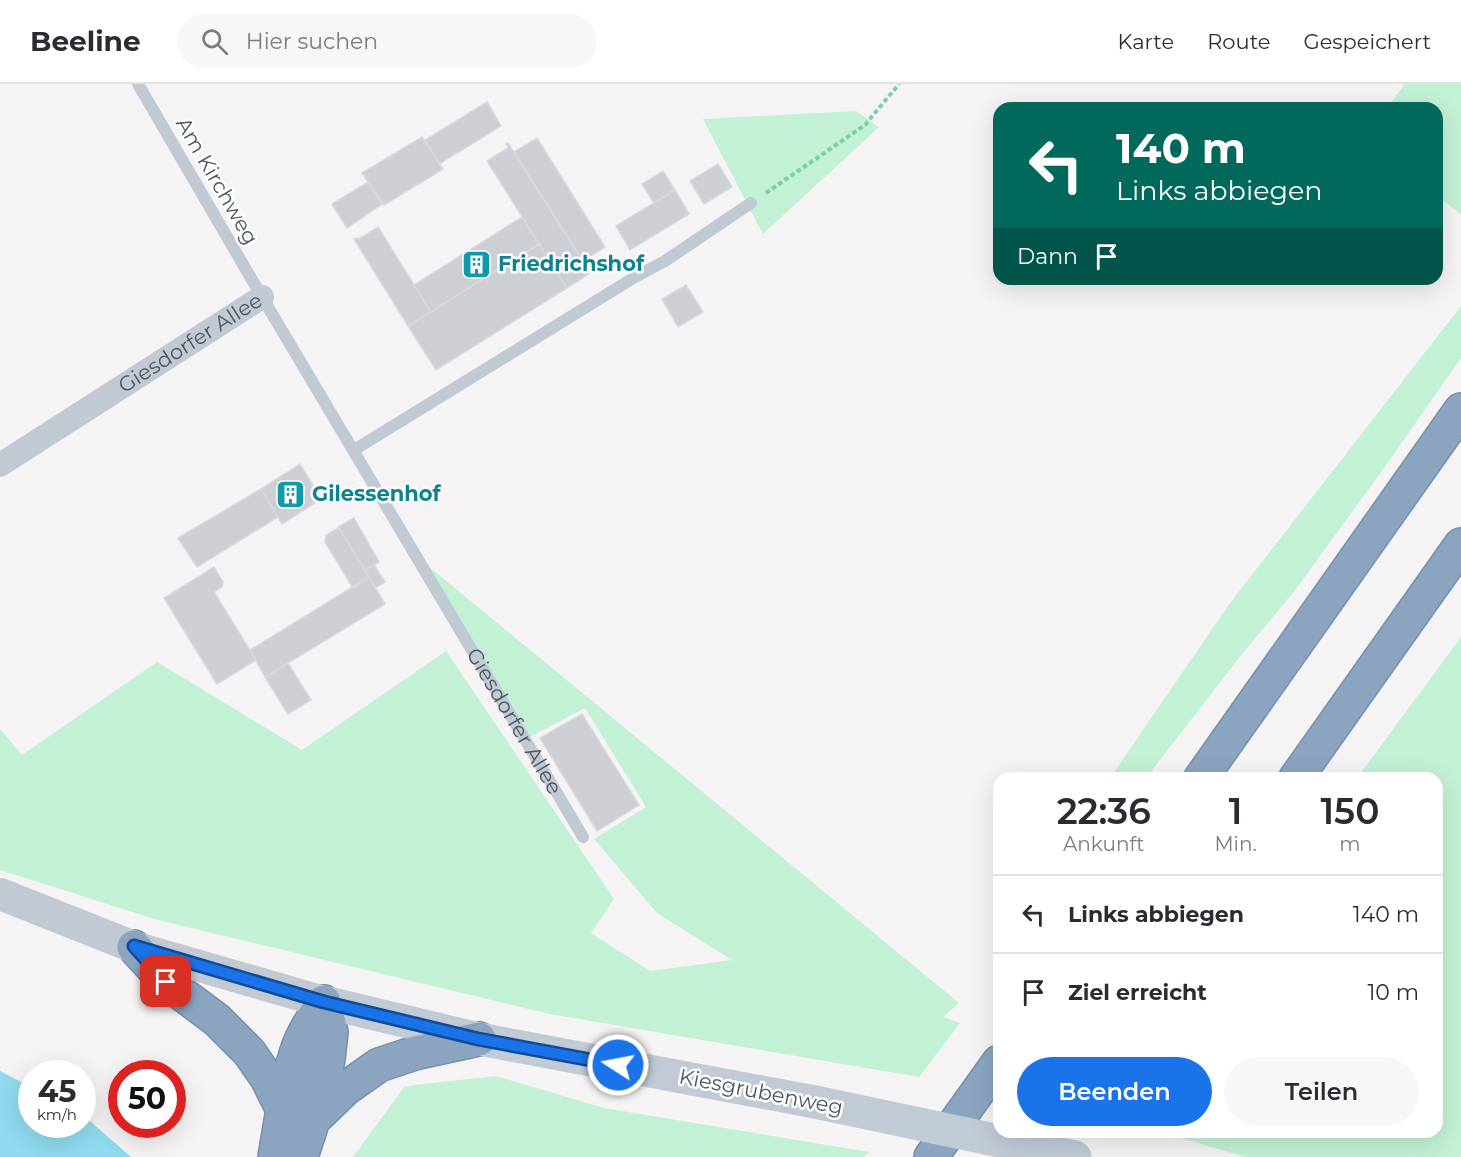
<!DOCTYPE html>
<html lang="de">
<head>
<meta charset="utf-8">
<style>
	body { margin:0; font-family:Montserrat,sans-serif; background:#f7f7f7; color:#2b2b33; height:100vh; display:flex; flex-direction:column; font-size:22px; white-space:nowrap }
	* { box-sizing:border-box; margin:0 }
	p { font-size:20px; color:#7c7c81 }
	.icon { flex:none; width:33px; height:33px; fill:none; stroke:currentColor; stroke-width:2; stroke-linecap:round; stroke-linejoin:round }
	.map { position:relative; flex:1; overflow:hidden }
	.sheet { position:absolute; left:993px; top:688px; width:450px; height:366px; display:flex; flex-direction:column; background:#fff; border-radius:18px; box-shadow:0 6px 24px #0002 }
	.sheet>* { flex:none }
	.hud { position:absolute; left:993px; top:18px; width:450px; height:183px; border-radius:18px; box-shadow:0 6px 24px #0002; background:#00695c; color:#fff; overflow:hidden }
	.speed { position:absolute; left:18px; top:976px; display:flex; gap:12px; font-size:30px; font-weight:700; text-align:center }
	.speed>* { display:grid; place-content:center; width:78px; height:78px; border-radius:50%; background:#fff; box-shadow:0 6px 24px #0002; line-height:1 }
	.speed small { font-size:15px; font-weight:400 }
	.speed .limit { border:9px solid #d22; background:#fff; color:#111 }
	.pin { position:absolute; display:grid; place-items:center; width:51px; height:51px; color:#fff; margin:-26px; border-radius:12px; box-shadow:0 3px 9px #0006 }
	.me { position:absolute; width:66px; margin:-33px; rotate:281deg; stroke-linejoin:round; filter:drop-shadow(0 0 4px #0008) }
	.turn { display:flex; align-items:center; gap:21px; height:126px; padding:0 24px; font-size:27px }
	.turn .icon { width:78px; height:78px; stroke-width:2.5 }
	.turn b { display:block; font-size:42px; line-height:51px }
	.then { display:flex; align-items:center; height:57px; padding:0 24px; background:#0003; gap:12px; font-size:22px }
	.eta { display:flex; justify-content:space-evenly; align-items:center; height:102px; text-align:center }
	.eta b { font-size:36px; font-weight:600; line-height:42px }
	.cta { display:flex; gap:12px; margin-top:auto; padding:12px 24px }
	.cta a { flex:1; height:69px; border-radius:36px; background:#1a73e8; color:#fff; font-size:24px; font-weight:600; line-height:69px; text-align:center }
	.cta a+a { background:#f7f7f7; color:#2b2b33 }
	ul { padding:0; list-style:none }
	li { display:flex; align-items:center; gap:18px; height:78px; padding:0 24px; border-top:2px solid #e1e1e2 }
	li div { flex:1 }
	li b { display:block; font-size:22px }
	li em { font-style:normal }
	header { display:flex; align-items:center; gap:36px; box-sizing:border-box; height:84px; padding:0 30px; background:#fff; border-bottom:2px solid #e1e1e2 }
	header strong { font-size:28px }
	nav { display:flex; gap:33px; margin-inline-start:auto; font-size:21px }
	.search { width:420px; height:54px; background:#f7f7f7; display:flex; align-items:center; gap:15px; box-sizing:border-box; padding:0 21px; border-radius:33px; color:#7c7c81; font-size:22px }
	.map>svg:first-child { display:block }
	.green { fill:#c3f1d5 }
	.water { fill:#90daee }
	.building { fill:#cdcfd5; stroke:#d7d9de; stroke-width:1.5 }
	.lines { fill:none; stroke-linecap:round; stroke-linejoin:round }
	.motorway-casing { stroke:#7690ad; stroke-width:36 }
	.path { stroke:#7ad0a6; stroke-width:4; stroke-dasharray:4.5 3; stroke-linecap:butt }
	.service { stroke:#c1cad2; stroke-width:12 }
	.minor { stroke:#c1cad2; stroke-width:24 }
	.tertiary { stroke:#c1cad2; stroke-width:32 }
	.secondary { stroke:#c1cbd6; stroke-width:33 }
	.motorway { stroke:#8ba5c1; stroke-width:33 }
	.secondary-bridge { stroke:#c1cbd6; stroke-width:33 }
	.route-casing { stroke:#114b97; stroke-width:15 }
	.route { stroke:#1a73e8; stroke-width:10 }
	.labels { text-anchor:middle; stroke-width:5; stroke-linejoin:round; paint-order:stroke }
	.street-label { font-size:21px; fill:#4a5661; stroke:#fff }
	.culture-label { font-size:21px; font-weight:bold; fill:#0d838f; stroke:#fff; text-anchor:start }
</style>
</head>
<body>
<header>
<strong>Beeline</strong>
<div class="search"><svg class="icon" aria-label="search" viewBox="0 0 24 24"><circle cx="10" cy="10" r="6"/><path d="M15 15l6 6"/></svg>Hier suchen</div>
<nav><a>Karte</a><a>Route</a><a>Gespeichert</a></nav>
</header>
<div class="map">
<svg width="1461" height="1073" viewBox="0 0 1461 1073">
	<rect width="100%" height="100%" fill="#f5f3f3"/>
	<path class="green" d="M1405 0H1461V130L1437 112V24H1387Z
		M856 27 879 43 763 150 703 35Z
		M1461 222V274L1384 384 1296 505 1242 570 1146 694H1110L1230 519Z
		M411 468 959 919 943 933 960 939 919 993 550 930 158 836 0 786V645L22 671 157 578 302 666 446 567 614 815 591 849 650 887 732 876 657 829 594 755 646 723 585 624 526 655Z
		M1461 553V1073H1245L1165 1049 1437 1048V694H1357Z
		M496 992 604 1024 869 1068 864 1073H353L405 1002Z"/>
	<path class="water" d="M0 987 31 1003 32 1041H82L83 1031 131 1073H0Z"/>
	<path class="building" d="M487 18 501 42 439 80 425 56Z
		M422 53 443 85 384 121 362 89Z
		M537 54 605 163 583 177 514 68Z
		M508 59 590 189 567 204 487 77 508 64 506 60Z
		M718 80 732 103 704 120 690 97Z
		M663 87 675 106 654 119 642 100Z
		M368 98 382 120 347 144 332 120Z
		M675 106 689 130 630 166 616 142Z
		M522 133 539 160 431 228 414 201Z
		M378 143 431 228 408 242 354 155 358 154 359 155Z
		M539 160 567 204 436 286 408 242Z
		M686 201 703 228 678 243 662 215Z
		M300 380 321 415 282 440 261 405Z
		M261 405 278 433 197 483 178 454Z
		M354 434 379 478 365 486 338 443Z
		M339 444 369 493 353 504 325 458 326 451Z
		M374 481 385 498 375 504 365 486Z
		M214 483 223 498 222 503 214 508 256 576 217 600 164 514Z
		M369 493 385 520 265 593 250 566Z
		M288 579 311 616 288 630 265 593Z
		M582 630 639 721 597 747 540 654Z"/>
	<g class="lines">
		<defs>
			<path id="motorway" d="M1201 694 1461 326
				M1296 694 1461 461
				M134 863 166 898 217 936 249 968 267 994 283 1026
				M313 1036 345 1005 379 981 415 969 479 955
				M275 1073C281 1038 286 1001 297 967 303 949 314 933 324 918
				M301 1073 313 1036 328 975 331 948 324 918
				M931 1073 999 978"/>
		</defs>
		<use href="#motorway" class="motorway-casing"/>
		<path class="path" d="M766 109 865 41 899 0"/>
		<g class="service">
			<path id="s1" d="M138 0 262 213 583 753"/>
			<path d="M354 366 635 193 665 177 751 119"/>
		</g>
		<path class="minor" id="s2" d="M0 381 262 213"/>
		<path class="tertiary" d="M0 810 134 863 324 918"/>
		<path class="secondary" d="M324 918 479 955 815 1018"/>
		<use href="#motorway" class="motorway"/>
		<path class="secondary-bridge" d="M815 1018 1075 1073"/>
	</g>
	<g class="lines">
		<defs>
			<path id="route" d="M166 898 134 862 324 918 478 955 618 981"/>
		</defs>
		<use href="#route" class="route-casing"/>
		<use href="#route" class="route"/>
	</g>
	<defs>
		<symbol id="building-square" viewBox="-11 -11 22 22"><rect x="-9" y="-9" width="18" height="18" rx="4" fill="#0f9aa8" stroke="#fff"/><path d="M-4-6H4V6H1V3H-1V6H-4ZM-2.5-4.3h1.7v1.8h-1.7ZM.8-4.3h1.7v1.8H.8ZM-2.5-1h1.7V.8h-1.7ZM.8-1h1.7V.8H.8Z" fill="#fff"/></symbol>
	</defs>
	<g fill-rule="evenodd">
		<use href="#building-square" x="460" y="164" width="33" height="33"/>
		<use href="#building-square" x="274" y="394" width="33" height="33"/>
	</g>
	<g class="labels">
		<g class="street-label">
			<text transform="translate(217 97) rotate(60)" y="7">Am Kirchweg</text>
			<text dy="7" stroke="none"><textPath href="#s2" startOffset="226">Giesdorfer Allee</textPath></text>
			<text dy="7" stroke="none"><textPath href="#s1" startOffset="740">Giesdorfer Allee</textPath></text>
			<text transform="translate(761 1008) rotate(11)" y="7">Kiesgrubenweg</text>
		</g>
		<g class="culture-label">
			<text x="498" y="187">Friedrichshof</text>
			<text x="312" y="417">Gilessenhof</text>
		</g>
	</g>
</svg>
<div class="speed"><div>45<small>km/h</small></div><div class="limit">50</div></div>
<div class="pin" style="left:166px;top:898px;background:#d93025"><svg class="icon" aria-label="arrive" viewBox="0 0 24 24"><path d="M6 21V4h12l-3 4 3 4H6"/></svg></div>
<svg class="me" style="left:618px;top:981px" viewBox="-20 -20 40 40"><circle r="17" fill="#1a73e8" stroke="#fff" stroke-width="3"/><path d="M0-11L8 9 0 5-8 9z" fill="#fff"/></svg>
<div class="hud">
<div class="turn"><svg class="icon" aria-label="left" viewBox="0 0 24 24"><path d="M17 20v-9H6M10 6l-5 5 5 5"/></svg><div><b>140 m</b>Links abbiegen</div></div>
<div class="then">Dann<svg class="icon" aria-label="arrive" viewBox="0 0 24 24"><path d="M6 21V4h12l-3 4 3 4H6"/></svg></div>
</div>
<section class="sheet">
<div class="eta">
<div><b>22:36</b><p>Ankunft</p></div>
<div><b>1</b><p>Min.</p></div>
<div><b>150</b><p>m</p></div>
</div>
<ul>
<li><svg class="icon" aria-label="left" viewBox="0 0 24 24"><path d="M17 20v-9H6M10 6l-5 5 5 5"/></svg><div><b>Links abbiegen</b></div><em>140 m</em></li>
<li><svg class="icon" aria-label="arrive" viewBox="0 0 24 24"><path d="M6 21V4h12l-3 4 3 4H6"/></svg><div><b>Ziel erreicht</b></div><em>10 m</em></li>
</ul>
<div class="cta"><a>Beenden</a><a>Teilen</a></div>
</section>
</div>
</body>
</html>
